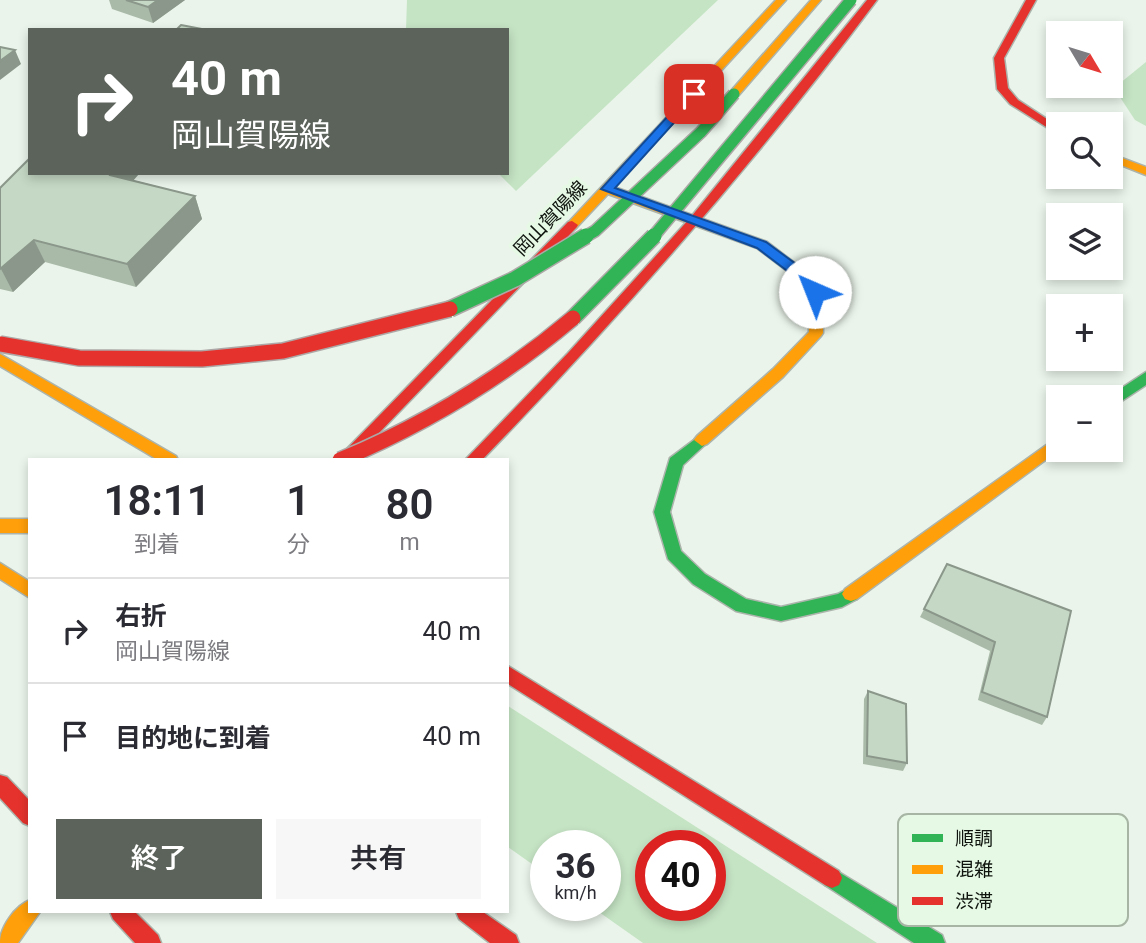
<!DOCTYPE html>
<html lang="ja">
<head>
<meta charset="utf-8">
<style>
	body { margin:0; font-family:Roboto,"Noto Sans JP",sans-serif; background:#f7f7f7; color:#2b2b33; height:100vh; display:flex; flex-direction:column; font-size:26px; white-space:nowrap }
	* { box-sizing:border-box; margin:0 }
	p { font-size:23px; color:#7c7c81 }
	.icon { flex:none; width:38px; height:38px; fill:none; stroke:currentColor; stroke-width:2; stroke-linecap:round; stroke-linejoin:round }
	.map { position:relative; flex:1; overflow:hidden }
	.drawer { position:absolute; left:28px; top:458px; width:481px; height:455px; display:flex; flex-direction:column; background:#fff; border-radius:0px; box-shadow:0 4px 10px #0003 }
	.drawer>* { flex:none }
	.guide { position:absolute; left:28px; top:28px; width:481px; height:147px; border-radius:0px; box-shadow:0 4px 10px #0003; background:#5c635b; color:#fff; overflow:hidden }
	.needle { width:46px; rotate:128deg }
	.tools { position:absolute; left:1046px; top:21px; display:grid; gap:14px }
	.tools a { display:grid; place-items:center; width:77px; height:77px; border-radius:0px; background:#fff; box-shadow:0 4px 10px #0003; font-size:35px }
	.speed { position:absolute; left:530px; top:830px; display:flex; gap:14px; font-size:35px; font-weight:700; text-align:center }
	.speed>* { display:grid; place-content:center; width:91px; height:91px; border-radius:50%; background:#fff; box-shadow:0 4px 10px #0003; line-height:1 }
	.speed small { font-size:18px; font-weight:400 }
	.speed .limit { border:10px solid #d22; background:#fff; color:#111 }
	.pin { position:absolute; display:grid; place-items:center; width:60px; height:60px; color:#fff; margin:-30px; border-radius:14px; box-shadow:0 4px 10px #0006 }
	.me { position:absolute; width:77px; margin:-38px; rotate:316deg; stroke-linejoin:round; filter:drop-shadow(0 0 5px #0008) }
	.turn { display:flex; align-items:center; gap:24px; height:147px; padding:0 28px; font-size:32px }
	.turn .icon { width:91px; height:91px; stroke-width:2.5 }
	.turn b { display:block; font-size:49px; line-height:60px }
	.eta { display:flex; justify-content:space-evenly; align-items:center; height:119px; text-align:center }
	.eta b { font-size:42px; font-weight:600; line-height:49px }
	.cta { display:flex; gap:14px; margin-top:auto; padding:14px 28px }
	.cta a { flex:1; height:80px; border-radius:0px; background:#5c635b; color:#fff; font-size:28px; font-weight:600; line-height:80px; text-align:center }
	.cta a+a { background:#f7f7f7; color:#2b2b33 }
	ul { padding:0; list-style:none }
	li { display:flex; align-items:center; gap:21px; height:105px; padding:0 28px; border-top:2px solid #e1e1e2 }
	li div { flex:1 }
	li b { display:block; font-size:26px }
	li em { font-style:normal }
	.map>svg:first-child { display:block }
	.green { fill:#c5e4c4; fill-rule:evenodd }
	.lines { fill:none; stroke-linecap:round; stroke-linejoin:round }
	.fast-casing { stroke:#acb4ac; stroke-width:3 }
	.slow-casing { stroke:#acb4ac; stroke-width:3 }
	.jam-casing { stroke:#acb4ac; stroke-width:3 }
	.fast { fill:#30b455; fill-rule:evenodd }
	.slow { fill:#ff9f0a; fill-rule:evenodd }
	.jam { fill:#e5322d; fill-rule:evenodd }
	.fast-bridge-far1-casing { stroke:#ada8a7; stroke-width:14; stroke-linecap:butt }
	.fast-bridge-casing { stroke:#ada8a7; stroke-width:18; stroke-linecap:butt }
	.jam-bridge-casing { stroke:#ada8a7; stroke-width:18; stroke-linecap:butt }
	.fast-bridge-far1 { stroke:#30b455; stroke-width:11 }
	.fast-bridge { stroke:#30b455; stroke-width:15 }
	.jam-bridge { stroke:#e5322d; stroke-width:15 }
	.wall { fill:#a9baa9 }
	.shaded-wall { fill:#8a978a }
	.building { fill:#c5d8c5; stroke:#8a978a; stroke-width:2 }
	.route { fill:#1a73e8; stroke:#114b97; stroke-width:2 }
	.labels { text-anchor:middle; stroke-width:7; stroke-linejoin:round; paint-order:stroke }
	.street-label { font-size:19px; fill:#0f150e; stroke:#e6f9e5 }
	.key { fill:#e6f9e5; stroke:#a6b5a4; stroke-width:2 }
	.key-label { font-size:19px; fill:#0f150e }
</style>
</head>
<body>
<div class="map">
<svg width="1146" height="943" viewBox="0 0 1146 943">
	<rect width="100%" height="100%" fill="#eaf4ea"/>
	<path class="green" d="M407 0H718L516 191 498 173H508V30H406Z
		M1146 62V126L1135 120 1114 88Z
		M508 706 877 943H643L589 905H606V845H546V874L508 847ZM651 845H710V905H651Z"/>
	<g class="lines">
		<defs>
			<path id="fast" d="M1146 372V385L1111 408V397H1108Z
				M702 434 710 440 683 465 670 512 681 551 705 574 746 599 781 607 838 594 851 587 857 589 860 594 857 599 842 607 781 621 736 611 693 584 668 559 654 512 670 458Z
				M832 868 942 935 945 943H914L825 885 822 878 825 871Z"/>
			<path id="slow" d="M776 0H786L614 187 767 242 796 264 822 292 823 333 821 336 783 377 707 444 702 446 694 440 697 436 773 369 809 332 808 293 786 270 757 248 608 194 576 228 572 229 566 225Z
				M811 0H821L738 96H730V92Z
				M1111 154 1146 167V175L1111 161Z
				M0 354 176 456 178 460H158L0 366Z
				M1059 436V450L857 599 851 601 845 599 842 594 845 589Z
				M0 519H30V533H0Z
				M0 563 30 582V598L0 579Z
				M30 900V912H40L18 943H0C0 927 15 906 30 900Z"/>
			<path id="jam" d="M867 0H877C756 162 622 315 482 460H465L568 353 691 217Z
				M1026 0H1036L1004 58 1008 88 1018 100 1059 127V135L1010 104 997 89 994 58Z
				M572 221 578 225 576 228 353 460H336L568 222Z
				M508 666 839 871 842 878 839 885 832 888 825 885 508 684Z
				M0 775 7 777 30 801V826L23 823 0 798Z
				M110 912H135L158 935 161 943H135L113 919Z
				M456 912H483L516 935 519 943H490L459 919Z"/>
		</defs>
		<use href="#fast" class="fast-casing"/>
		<use href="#slow" class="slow-casing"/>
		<use href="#jam" class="jam-casing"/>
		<use href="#fast" class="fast"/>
		<use href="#slow" class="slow"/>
		<use href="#jam" class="jam"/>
		<defs>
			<path id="fast-bridge-far1" d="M583 238 595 231 701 132 734 94
				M652 238 851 0"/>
			<path id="fast-bridge" d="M450 309 515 279 586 236
				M573 318 654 236"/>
			<path id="jam-bridge" d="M0 344 79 358 202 359 283 351 450 309
				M340 460C426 424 502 378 573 318"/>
		</defs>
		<use href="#fast-bridge-far1" class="fast-bridge-far1-casing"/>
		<use href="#fast-bridge" class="fast-bridge-casing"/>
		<use href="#jam-bridge" class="jam-bridge-casing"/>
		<use href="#fast-bridge-far1" class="fast-bridge-far1"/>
		<use href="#fast-bridge" class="fast-bridge"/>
		<use href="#jam-bridge" class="jam-bridge"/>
	</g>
	<path class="wall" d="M109 0H185L153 23 112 9Z
		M30 173H138L133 180 195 196 202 219 136 287 45 262 13 292 0 289V188Z
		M947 564 1047 717 1042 725 978 700 990 651 920 617Z
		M868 691 907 763 903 771 863 764 864 699Z"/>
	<path class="shaded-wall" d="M158 0H185L153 23 148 7Z
		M15 50 21 64 0 80V61Z
		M111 173H138L139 174 119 197 110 175Z
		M195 196 202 219 136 287 127 264Z
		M34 240 45 262 13 292 1 269Z"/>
	<path class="building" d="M126 0H158L148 7Z
		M181 25 207 30H176Z
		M0 47 15 50 0 61Z
		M30 158V173H111L110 175 195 196 127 264 34 240 0 269V188Z
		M947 564 1071 611 1047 717 982 692 995 642 924 609Z
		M868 691 906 704 907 763 867 756Z"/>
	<path class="route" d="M690 92 700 94 615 188 766 242 796 264 819 289V295H810L786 270 757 248 601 189Z"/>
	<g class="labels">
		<g class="street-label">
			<text transform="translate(550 218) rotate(-46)" y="7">岡山賀陽線</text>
		</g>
	</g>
	<rect x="898" y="814" width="230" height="112" rx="10" class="key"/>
	<rect x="912" y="834" width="31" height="8" fill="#30b455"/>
	<rect x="912" y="865" width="31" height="9" fill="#ff9f0a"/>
	<rect x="912" y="897" width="31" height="8" fill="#e5322d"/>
	<g class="key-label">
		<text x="955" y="845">順調</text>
		<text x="955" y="876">混雑</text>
		<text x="955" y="908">渋滞</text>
	</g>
</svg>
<div class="tools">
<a><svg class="needle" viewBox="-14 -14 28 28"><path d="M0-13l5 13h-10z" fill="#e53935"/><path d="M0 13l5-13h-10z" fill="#7c7c81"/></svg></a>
<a><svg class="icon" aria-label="search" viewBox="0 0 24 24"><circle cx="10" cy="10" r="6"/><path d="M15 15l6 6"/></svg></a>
<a><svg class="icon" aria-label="layers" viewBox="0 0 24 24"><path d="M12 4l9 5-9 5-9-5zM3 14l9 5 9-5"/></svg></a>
<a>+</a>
<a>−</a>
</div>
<div class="speed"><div>36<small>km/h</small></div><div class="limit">40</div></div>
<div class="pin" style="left:694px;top:94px;background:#d93025"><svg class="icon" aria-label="arrive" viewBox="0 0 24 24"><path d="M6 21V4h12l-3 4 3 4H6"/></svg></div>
<svg class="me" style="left:815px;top:292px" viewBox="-20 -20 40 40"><circle r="19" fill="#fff"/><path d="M0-13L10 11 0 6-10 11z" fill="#1a73e8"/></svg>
<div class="guide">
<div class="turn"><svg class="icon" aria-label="right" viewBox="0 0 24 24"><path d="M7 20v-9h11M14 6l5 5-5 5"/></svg><div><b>40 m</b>岡山賀陽線</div></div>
</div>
<section class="drawer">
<div class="eta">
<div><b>18:11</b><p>到着</p></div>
<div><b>1</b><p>分</p></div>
<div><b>80</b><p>m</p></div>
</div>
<ul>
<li><svg class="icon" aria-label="right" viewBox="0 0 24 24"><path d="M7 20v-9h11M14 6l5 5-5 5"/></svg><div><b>右折</b><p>岡山賀陽線</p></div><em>40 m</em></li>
<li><svg class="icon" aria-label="arrive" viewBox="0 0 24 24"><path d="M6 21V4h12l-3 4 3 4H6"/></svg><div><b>目的地に到着</b></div><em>40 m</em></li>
</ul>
<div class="cta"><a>終了</a><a>共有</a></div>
</section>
</div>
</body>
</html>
